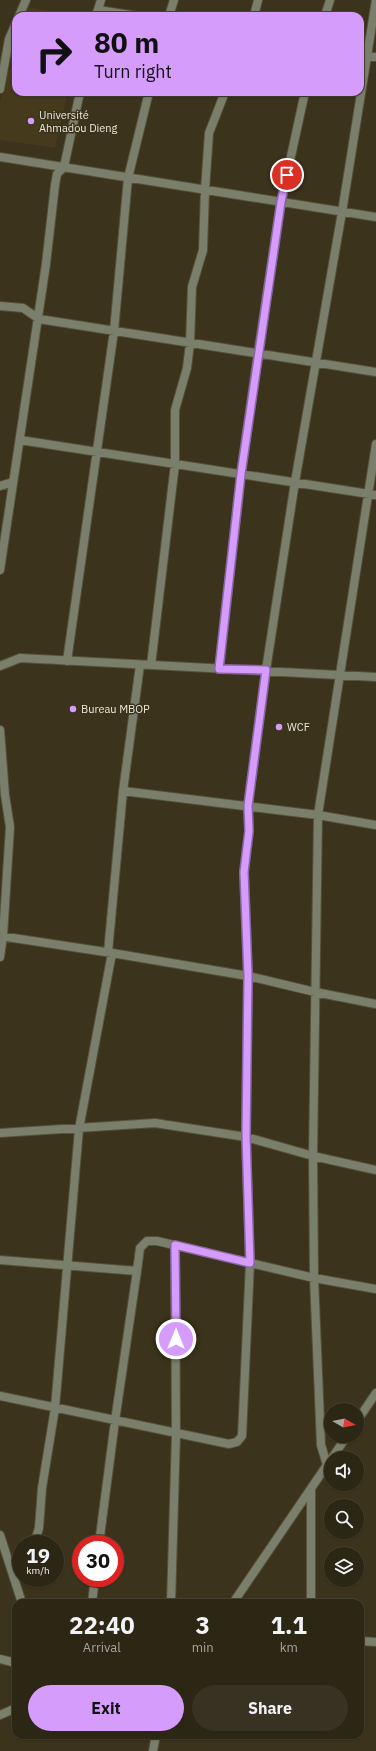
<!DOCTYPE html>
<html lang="en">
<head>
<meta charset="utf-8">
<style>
	body { margin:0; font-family:"IBM Plex Sans",sans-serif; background:#383222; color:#f1f3f6; height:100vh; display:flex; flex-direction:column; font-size:15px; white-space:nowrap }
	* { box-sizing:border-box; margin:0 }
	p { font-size:13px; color:#a6a5a0 }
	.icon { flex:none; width:22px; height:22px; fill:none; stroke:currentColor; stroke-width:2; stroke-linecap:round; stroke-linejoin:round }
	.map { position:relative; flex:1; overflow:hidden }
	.panel { position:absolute; left:12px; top:1599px; width:352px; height:140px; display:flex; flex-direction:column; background:#2c2615; border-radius:12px; box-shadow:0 1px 3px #0004,0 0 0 1px #484334 }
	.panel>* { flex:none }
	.top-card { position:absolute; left:12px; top:12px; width:352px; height:84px; border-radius:12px; box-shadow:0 1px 3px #0004,0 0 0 1px #484334; background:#d59cfb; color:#111; overflow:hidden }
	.needle { width:26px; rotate:100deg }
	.fabs { position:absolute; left:324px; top:1403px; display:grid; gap:8px }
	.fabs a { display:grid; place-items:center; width:40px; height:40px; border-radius:50%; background:#2c2615; box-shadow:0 1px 3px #0004,0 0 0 1px #484334; font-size:20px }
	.speed { position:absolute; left:12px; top:1535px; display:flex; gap:8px; font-size:20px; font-weight:700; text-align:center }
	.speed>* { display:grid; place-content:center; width:52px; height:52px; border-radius:50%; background:#2c2615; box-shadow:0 1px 3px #0004,0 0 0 1px #484334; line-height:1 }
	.speed small { font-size:10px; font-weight:400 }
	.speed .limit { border:6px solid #d22; background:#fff; color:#111 }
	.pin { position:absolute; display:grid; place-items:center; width:34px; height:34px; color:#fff; margin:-17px; border:2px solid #fff; border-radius:50%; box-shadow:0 1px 4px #0007 }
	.me { position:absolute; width:44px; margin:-22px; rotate:0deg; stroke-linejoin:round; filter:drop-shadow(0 0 3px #0008) }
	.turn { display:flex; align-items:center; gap:14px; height:84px; padding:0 16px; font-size:18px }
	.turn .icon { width:52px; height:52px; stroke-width:2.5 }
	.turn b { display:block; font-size:28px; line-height:34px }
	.eta { display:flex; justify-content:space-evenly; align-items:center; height:68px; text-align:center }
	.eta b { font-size:24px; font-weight:700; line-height:28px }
	.primary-button { display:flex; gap:8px; margin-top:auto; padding:8px 16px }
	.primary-button a { flex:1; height:46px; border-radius:24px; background:#d59cfb; color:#111; font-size:16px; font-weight:700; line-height:46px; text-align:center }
	.primary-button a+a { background:#383222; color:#f1f3f6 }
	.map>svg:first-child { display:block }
	.built { fill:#453a1b }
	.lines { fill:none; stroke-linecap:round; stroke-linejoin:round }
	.street-casing { stroke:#57503a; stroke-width:10 }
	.street { stroke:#7a7f6b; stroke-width:8 }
	.route-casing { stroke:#8a65a3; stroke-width:10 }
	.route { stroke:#d59cfb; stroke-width:7 }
	.poi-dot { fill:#d59cfb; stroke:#3b331c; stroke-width:1.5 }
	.labels { text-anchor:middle; stroke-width:3; stroke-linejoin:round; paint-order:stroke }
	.poi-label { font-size:11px; fill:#ece7d9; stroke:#3b331c; text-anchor:start }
</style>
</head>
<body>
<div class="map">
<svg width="376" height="1751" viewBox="0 0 376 1751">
	<rect width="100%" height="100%" fill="#3b331c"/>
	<path class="built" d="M27 7 82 16H25Z
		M16 56V92H68L55 148 0 140V102L6 69 13 70Z"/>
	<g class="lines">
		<defs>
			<path id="street" d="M98 10 137 16
				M19 16 26 0
				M96 16 101 0
				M169 16 174 0
				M254 16 258 0
				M325 16 330 0
				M360 54 376 57
				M0 89 9 39 16 23
				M0 157 376 217
				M0 306 23 308 39 319 376 372
				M20 440 376 495
				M0 486 13 482
				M0 570 46 264 55 185 57 174 64 167 80 92
				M67 661 114 331 128 178 149 92
				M151 665 175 464V410L187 368 190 343 192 287 203 250 205 190 209 133 225 92
				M0 666 20 658 376 677
				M219 669 241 474 258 354 281 202 305 92
				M0 730 5 795 10 827 3 936 0 957
				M123 791 318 815 376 825
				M0 936 112 953 248 976 315 992 376 1004
				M108 952 123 791 140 665
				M0 1133 155 1123 246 1137 313 1156 376 1170
				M0 1260 137 1271 140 1248 147 1241H157L314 1278 376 1289
				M0 1396 229 1444 237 1442 242 1436 250 1263 246 1137 248 976 244 872 249 831 248 806 266 670 295 482 342 212 376 0
				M357 1421 376 1393
				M332 1458 347 1436
				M327 1465 321 1445 314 1278 313 1156 318 815 376 444
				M0 1535 22 1603
				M34 1544 39 1528 42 1488 55 1408 79 1129 112 953
				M99 1544 115 1421 137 1271
				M92 1603 95 1578
				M171 1603 176 1434 175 1245
				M233 1603 331 1459
				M311 1603V1489
				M360 1641 376 1642
				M0 1659 16 1663
				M0 1715 16 1708
				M153 1751 156 1735"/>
		</defs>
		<use href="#street" class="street-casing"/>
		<use href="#street" class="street"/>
	</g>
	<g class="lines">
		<defs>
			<path id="route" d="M176 1339 175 1245 250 1263 246 1136 248 976 244 872 249 831 248 806 266 670 219 669 241 474 281 202 287 175"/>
		</defs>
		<use href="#route" class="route-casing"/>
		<use href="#route" class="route"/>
	</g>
	<g class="poi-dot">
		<circle cx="31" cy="121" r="4"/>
		<circle cx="73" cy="709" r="4"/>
		<circle cx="279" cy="727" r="4"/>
	</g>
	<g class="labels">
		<g class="poi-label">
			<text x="39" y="119">Université<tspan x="39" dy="13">Ahmadou Dieng</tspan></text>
			<text x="81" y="713">Bureau MBOP</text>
			<text x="287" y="731">WCF</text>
		</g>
	</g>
</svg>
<div class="fabs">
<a><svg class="needle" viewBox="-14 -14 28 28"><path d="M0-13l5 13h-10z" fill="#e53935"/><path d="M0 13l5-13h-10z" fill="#a6a5a0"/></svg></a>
<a><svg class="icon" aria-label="sound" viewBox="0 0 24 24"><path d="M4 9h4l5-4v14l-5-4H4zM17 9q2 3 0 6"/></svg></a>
<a><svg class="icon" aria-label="search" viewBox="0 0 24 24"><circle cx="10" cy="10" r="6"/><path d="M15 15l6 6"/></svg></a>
<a><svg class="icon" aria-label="layers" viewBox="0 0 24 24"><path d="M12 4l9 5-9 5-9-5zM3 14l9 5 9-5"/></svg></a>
</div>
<div class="speed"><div>19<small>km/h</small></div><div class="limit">30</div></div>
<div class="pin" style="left:287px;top:175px;background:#d93025"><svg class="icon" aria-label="arrive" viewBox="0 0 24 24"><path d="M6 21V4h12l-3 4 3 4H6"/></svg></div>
<svg class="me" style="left:176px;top:1339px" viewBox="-20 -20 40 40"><circle r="17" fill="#d59cfb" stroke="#fff" stroke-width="3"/><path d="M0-11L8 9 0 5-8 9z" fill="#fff"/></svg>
<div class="top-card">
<div class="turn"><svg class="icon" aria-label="right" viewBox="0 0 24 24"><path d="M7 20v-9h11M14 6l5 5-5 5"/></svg><div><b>80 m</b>Turn right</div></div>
</div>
<section class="panel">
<div class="eta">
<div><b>22:40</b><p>Arrival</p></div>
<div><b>3</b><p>min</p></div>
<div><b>1.1</b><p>km</p></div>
</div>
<div class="primary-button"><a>Exit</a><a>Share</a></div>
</section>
</div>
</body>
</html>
